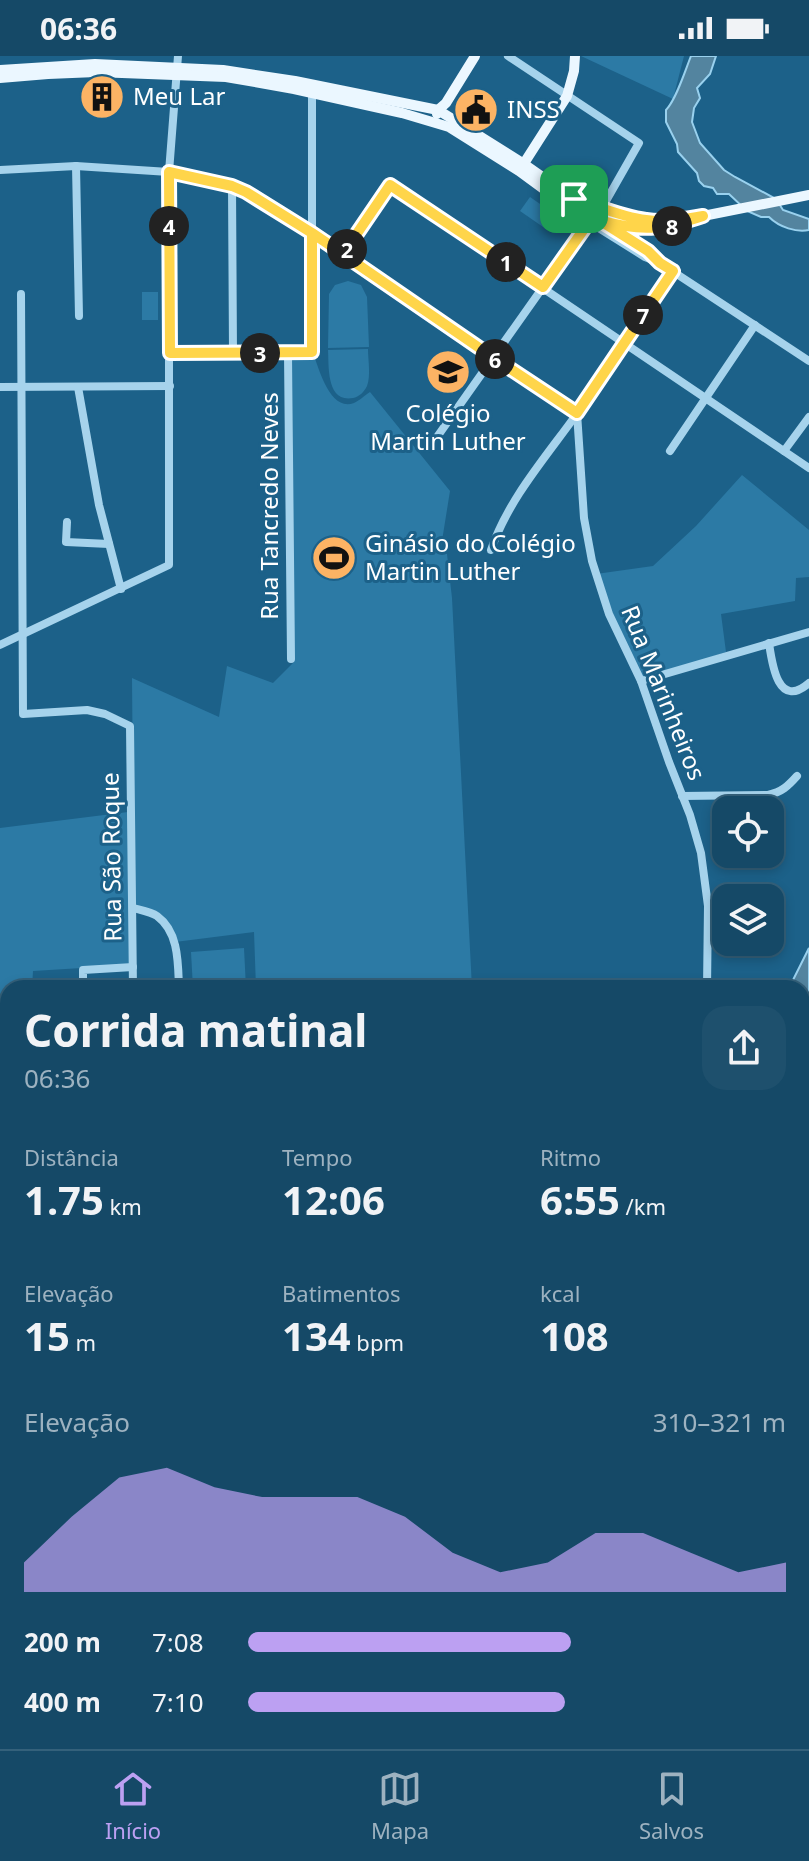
<!DOCTYPE html>
<html lang="pt">
<meta charset="utf-8">
<style>
body{margin:0;font-family:"Noto Sans",sans-serif;background:#1e506d;color:#f1f3f6;height:100vh;display:flex;flex-direction:column;font-size:30px;white-space:nowrap}
*{box-sizing:border-box;margin:0}
p{font-size:26px;color:#9db2c0}
.icon{flex:none;width:44px;height:44px;fill:none;stroke:currentColor;stroke-width:2;stroke-linecap:round;stroke-linejoin:round}
.map{position:relative;flex:1;overflow:hidden}
.sheet{position:absolute;left:0px;top:924px;width:810px;height:770px;display:flex;flex-direction:column;background:#154967;border-radius:24px 24px 0 0;box-shadow:0 4px 12px #0003,0 0 0 2px #34617b}
.sheet>*{flex:none}
.tools{position:absolute;left:712px;top:740px;display:grid;gap:16px}
.tools a{display:grid;place-items:center;width:72px;height:72px;border-radius:16px;background:#154967;box-shadow:0 4px 12px #0003,0 0 0 2px #34617b;font-size:40px}
.pin{position:absolute;display:grid;place-items:center;width:68px;height:68px;color:#fff;margin:-34px;border-radius:16px;box-shadow:0 4px 12px #0006}
.km{position:absolute;width:40px;height:40px;margin:-20px;border-radius:50%;background:#222;color:#fff;font-size:22px;line-height:40px;text-align:center}
.round{display:grid;place-items:center;flex:none;width:84px;height:84px;border-radius:24px;background:#1e506d}
.headline{display:flex;align-items:center;justify-content:space-between;height:136px;padding:0 24px}
h1{font-size:44px;font-weight:700;line-height:60px}
.stats{display:grid;grid-template-columns:repeat(3,1fr);gap:12px;height:136px;padding:8px 24px}
.stats div{display:grid;align-content:center}
.stats b{font-size:40px;font-weight:700}
.stats small{font-size:22px;font-weight:400}
.stats p{font-size:22px}
.chart{height:224px;padding:16px 24px}
.chart p{display:flex;justify-content:space-between}
.chart svg{width:100%;height:144px;margin-top:8px;fill:#bca0f2;opacity:.7}
ul{padding:0 24px;list-style:none;font-size:26px}
li{display:grid;grid-template-columns:128px 96px 1fr;align-items:center;height:60px}
li i{height:20px;border-radius:10px;background:#bca0f2}
.status{display:flex;justify-content:space-between;align-items:center;height:56px;padding:0 40px;background:#154967;direction:ltr}
.status svg{height:22px;fill:currentColor}
.tabs{display:flex;justify-content:space-around;align-items:center;height:112px;border-top:2px solid #34617b;background:#154967;font-size:22px;color:#9db2c0}
.tabs a{display:grid;justify-items:center;gap:4px}
.tabs .on{color:#bca0f2}
.map>svg:first-child{display:block}
.green{fill:#2c7aa5}
.water{fill:#53849f;stroke:#99d1ee;stroke-width:2}
.lines{fill:none;stroke-linecap:round;stroke-linejoin:round}
.minor{stroke:#a6d3ec;stroke-width:8}
.major{stroke:#ebf7ff;stroke-width:10}
.route-casing{stroke:#fff;stroke-width:16}
.route{stroke:#ffd54a;stroke-width:10}
.labels{text-anchor:middle;stroke-width:6;stroke-linejoin:round;paint-order:stroke}
.poi-label{font-size:24px;fill:#fff;stroke:#1c6189;text-anchor:start}
.street-label{font-size:24px;fill:#fff;stroke:#1c6189}
</style>
<div class="status"><b>06:36</b><svg viewBox="0 0 49 12"><path d="M0 12V9h3v3zM5 12V6h3v6zM10 12V3h3v9zM15 12V0h3v12zM26 1h20v11H26zM47 4h2v5h-2z"/></svg></div>
<div class="map">
<svg width="809" height="1693" viewBox="0 0 809 1693">
<rect width="100%" height="100%" fill="#1c6189"/>
<g class="green">
<polygon points="581,0 684,0 673,43"/>
<polygon points="530,141 556,159 546,173 520,155"/>
<polygon points="348,225 361,229 367,241 369,291 328,292 329,238 335,229"/>
<rect x="142" y="236" width="16" height="28"/>
<path d="M368 293C368 304 371 320 367 330 364 336 359 341 353 342 326 347 329 310 328 294Z"/>
<path d="M313 297C319 313 330 356 354 347 359 345 365 339 370 336L450 435 441 491 447 498 452 542 472 932H256L254 876 175 886 157 860 134 853 132 622 219 661 227 610 273 627 294 606 292 298Z"/>
<polygon points="742,419 809,474 809,521 796,522 795,545 721,558 726,596 641,625 596,518 653,510 696,470"/>
<polygon points="128,756 130,909 33,915 32,932 8,932 8,1253 0,1253 0,772"/>
<polygon points="244,892 246,932 193,932 191,896"/>
</g>
<g class="water">
<path d="M691 0H716L710 18 697 32 700 42 694 52 692 66 700 87 724 114 735 121 776 143 783 154 809 163V174C797 177 779 171 769 161H761L747 155 729 138H717L713 132 704 130 699 125 697 117 678 96 677 88 666 66V54C676 44 685 15 691 0Z"/>
<polygon points="809,892 809,1348 802,1363 802,932 789,932"/>
<polygon points="452,1686 666,1686 663,1693 448,1693"/>
</g>
<g class="lines">
<g class="minor">
<polyline points="508,0 639,87 602,152"/>
<polyline points="76,110 79,260"/>
<polyline points="0,114 76,110 169,116 232,130 246,136 312,177 494,302 577,357"/>
<polyline points="232,130 233,297"/>
<polyline points="578,159 645,201 660,207 809,305"/>
<polyline points="605,168 648,195 659,206"/>
<polyline points="343,198 390,129 809,412"/>
<polyline points="21,238 23,658 87,654 105,658 130,670 133,932"/>
<polyline points="170,297 312,296 312,31"/>
<polyline points="288,297 291,603"/>
<polyline points="0,331 170,330"/>
<polyline points="78,331 99,449 121,533"/>
<polyline points="577,357 584,462 592,505 609,558 641,625 669,706 690,759 701,797 708,850 707,932"/>
<polyline points="437,381 589,166"/>
<polyline points="670,395 755,269"/>
<polyline points="784,395 809,361"/>
<polyline points="67,466 66,486 109,488"/>
<path d="M491 494C508 444 545 402 576 359 610 312 640 263 673 215"/>
<path d="M769 587C772 608 778 654 809 627"/>
<polyline points="0,589 169,509 169,116 178,0"/>
<polyline points="641,625 809,576"/>
<path d="M682 740 768 739C782 736 788 730 797 720"/>
<path d="M133 852C140 854 151 856 157 860 179 876 178 907 179 932"/>
<polyline points="83,932 83,914 133,911"/>
<polyline points="0,1253 8,1253"/>
<polyline points="55,1686 55,1693"/>
<polyline points="109,1693 109,1686"/>
<polyline points="178,1693 178,1686"/>
<polyline points="346,1693 362,1686"/>
</g>
<g class="major">
<polyline points="0,14 95,8 223,14 295,25 438,54 524,108 574,143 631,162 650,165 673,164 703,160 809,139"/>
<polyline points="0,22 48,18 96,16 226,21 294,33 402,57 449,71 519,115 568,151 581,158 626,171 648,173 670,171"/>
<polyline points="437,58 438,54 446,47 475,0"/>
<polyline points="521,112 567,40 574,15 575,0"/>
<polyline points="802,1603 809,1596"/>
<polyline points="728,1693 731,1686"/>
</g>
</g>
<g class="lines">
<g class="route-casing">
<path id="route" d="M574 143 599 164 581 158 568 151 589 166 543 231 390 129 343 198 312 177V296L170 297 169 116 232 130 246 136 312 177 494 302 577 357 673 215 660 207 648 195 599 164C642 176 661 174 703 160 684 163 665 167 646 164 621 161 598 150 574 143"/>
</g>
<use href="#route" class="route"/>
</g>
<defs>
<g id="building-disc" transform="scale(2.3)"><circle r="9.5" fill="#fcb364" stroke="#1c6189"/><path d="M-4-6H4V6H1V3H-1V6H-4ZM-2.5-4.3h1.7v1.8h-1.7ZM.8-4.3h1.7v1.8H.8ZM-2.5-1h1.7V.8h-1.7ZM.8-1h1.7V.8H.8Z" fill="#111"/></g>
<g id="civic-disc" transform="scale(2.3)"><circle r="9.5" fill="#fcb364" stroke="#1c6189"/><path d="M-.6-6.5H3V-4.5H.6V-3L4-1V1h2V6H-6V1h2V-1L-.6-3ZM-1.2 2.5V6h2.4V2.5Z" fill="#111"/></g>
<g id="university-disc" transform="scale(2.3)"><circle r="9.5" fill="#fcb364" stroke="#1c6189"/><path d="M0-5L7-2L0 1L-7-2ZM-4 1L0 2.5L4 1V4Q0 6-4 4Z" fill="#111"/></g>
<g id="stadium-disc" transform="scale(2.3)"><circle r="9.5" fill="#fcb364" stroke="#1c6189"/><path d="M0-5a6.5 5 0 1 0 0 10a6.5 5 0 1 0 0-10ZM-3.5-1.8h7v3.6h-7Z" fill="#111"/></g>
</defs>
<g fill-rule="evenodd">
<use href="#building-disc" x="102" y="41"/>
<use href="#civic-disc" x="476" y="54"/>
<use href="#university-disc" x="448" y="316"/>
<use href="#stadium-disc" x="334" y="502"/>
</g>
<g class="labels">
<g class="poi-label">
<text x="133" y="49">Meu Lar</text>
<text x="507" y="62">INSS</text>
<text x="448" y="366" text-anchor="middle">Colégio<tspan x="448" dy="28">Martin Luther</tspan></text>
<text x="365" y="496">Ginásio do Colégio<tspan x="365" dy="28">Martin Luther</tspan></text>
</g>
<g class="street-label">
<text transform="translate(270 450) rotate(-90)" y="8">Rua Tancredo Neves</text>
<text transform="translate(663 637) rotate(68)" y="8">Rua Marinheiros</text>
<text transform="translate(112 801) rotate(-91)" y="8">Rua São Roque</text>
</g>
</g>
</svg>
<div class="tools">
<a><svg class="icon" aria-label="locate" viewBox="0 0 24 24"><circle cx="12" cy="12" r="6"/><path d="M12 2v4M12 18v4M2 12h4M18 12h4"/></svg></a>
<a><svg class="icon" aria-label="layers" viewBox="0 0 24 24"><path d="M12 4l9 5-9 5-9-5zM3 14l9 5 9-5"/></svg></a>
</div>
<div class="pin" style="left:574px;top:143px;background:#1e9e55"><svg class="icon" aria-label="arrive" viewBox="0 0 24 24"><path d="M6 21V4h12l-3 4 3 4H6"/></svg></div>
<b class="km" style="left:506px;top:206px">1</b>
<b class="km" style="left:347px;top:193px">2</b>
<b class="km" style="left:260px;top:297px">3</b>
<b class="km" style="left:169px;top:170px">4</b>
<b class="km" style="left:495px;top:303px">6</b>
<b class="km" style="left:643px;top:259px">7</b>
<b class="km" style="left:672px;top:170px">8</b>
<section class="sheet">
<div class="headline"><div><h1>Corrida matinal</h1><p>06:36</p></div><a class="round"><svg class="icon" aria-label="share" viewBox="0 0 24 24"><path d="M12 15V3M7 8l5-5 5 5M5 13v7h14v-7"/></svg></a></div>
<div class="stats">
<div><p>Distância</p><b>1.75<small> km</small></b></div>
<div><p>Tempo</p><b>12:06</b></div>
<div><p>Ritmo</p><b>6:55<small> /km</small></b></div>
</div>
<div class="stats">
<div><p>Elevação</p><b>15<small> m</small></b></div>
<div><p>Batimentos</p><b>134<small> bpm</small></b></div>
<div><p>kcal</p><b>108</b></div>
</div>
<div class="chart"><p><span>Elevação</span>310–321 m</p>
<svg viewBox="0 0 160 44" preserveAspectRatio="none"><path d="M0 44V35L10 21L20 9L30 6L40 12L50 15L60 15L70 15L80 21L90 32L100 38L110 35L120 26L130 26L140 32L150 38L160 35V44z"/></svg>
</div>
<ul>
<li><b>200 m</b>7:08<i style="width:60%"></i></li>
<li><b>400 m</b>7:10<i style="width:59%"></i></li>
</ul>
</section>
</div>
<nav class="tabs">
<a class="on"><svg class="icon" aria-label="home" viewBox="0 0 24 24"><path d="M3 11l9-7 9 7M6 9v11h12V9"/></svg>Início</a>
<a><svg class="icon" aria-label="map" viewBox="0 0 24 24"><path d="M3 6l6-2 6 2 6-2v14l-6 2-6-2-6 2zM9 4v14M15 6v14"/></svg>Mapa</a>
<a><svg class="icon" aria-label="saved" viewBox="0 0 24 24"><path d="M7 4h10v16l-5-4-5 4z"/></svg>Salvos</a>
</nav>
